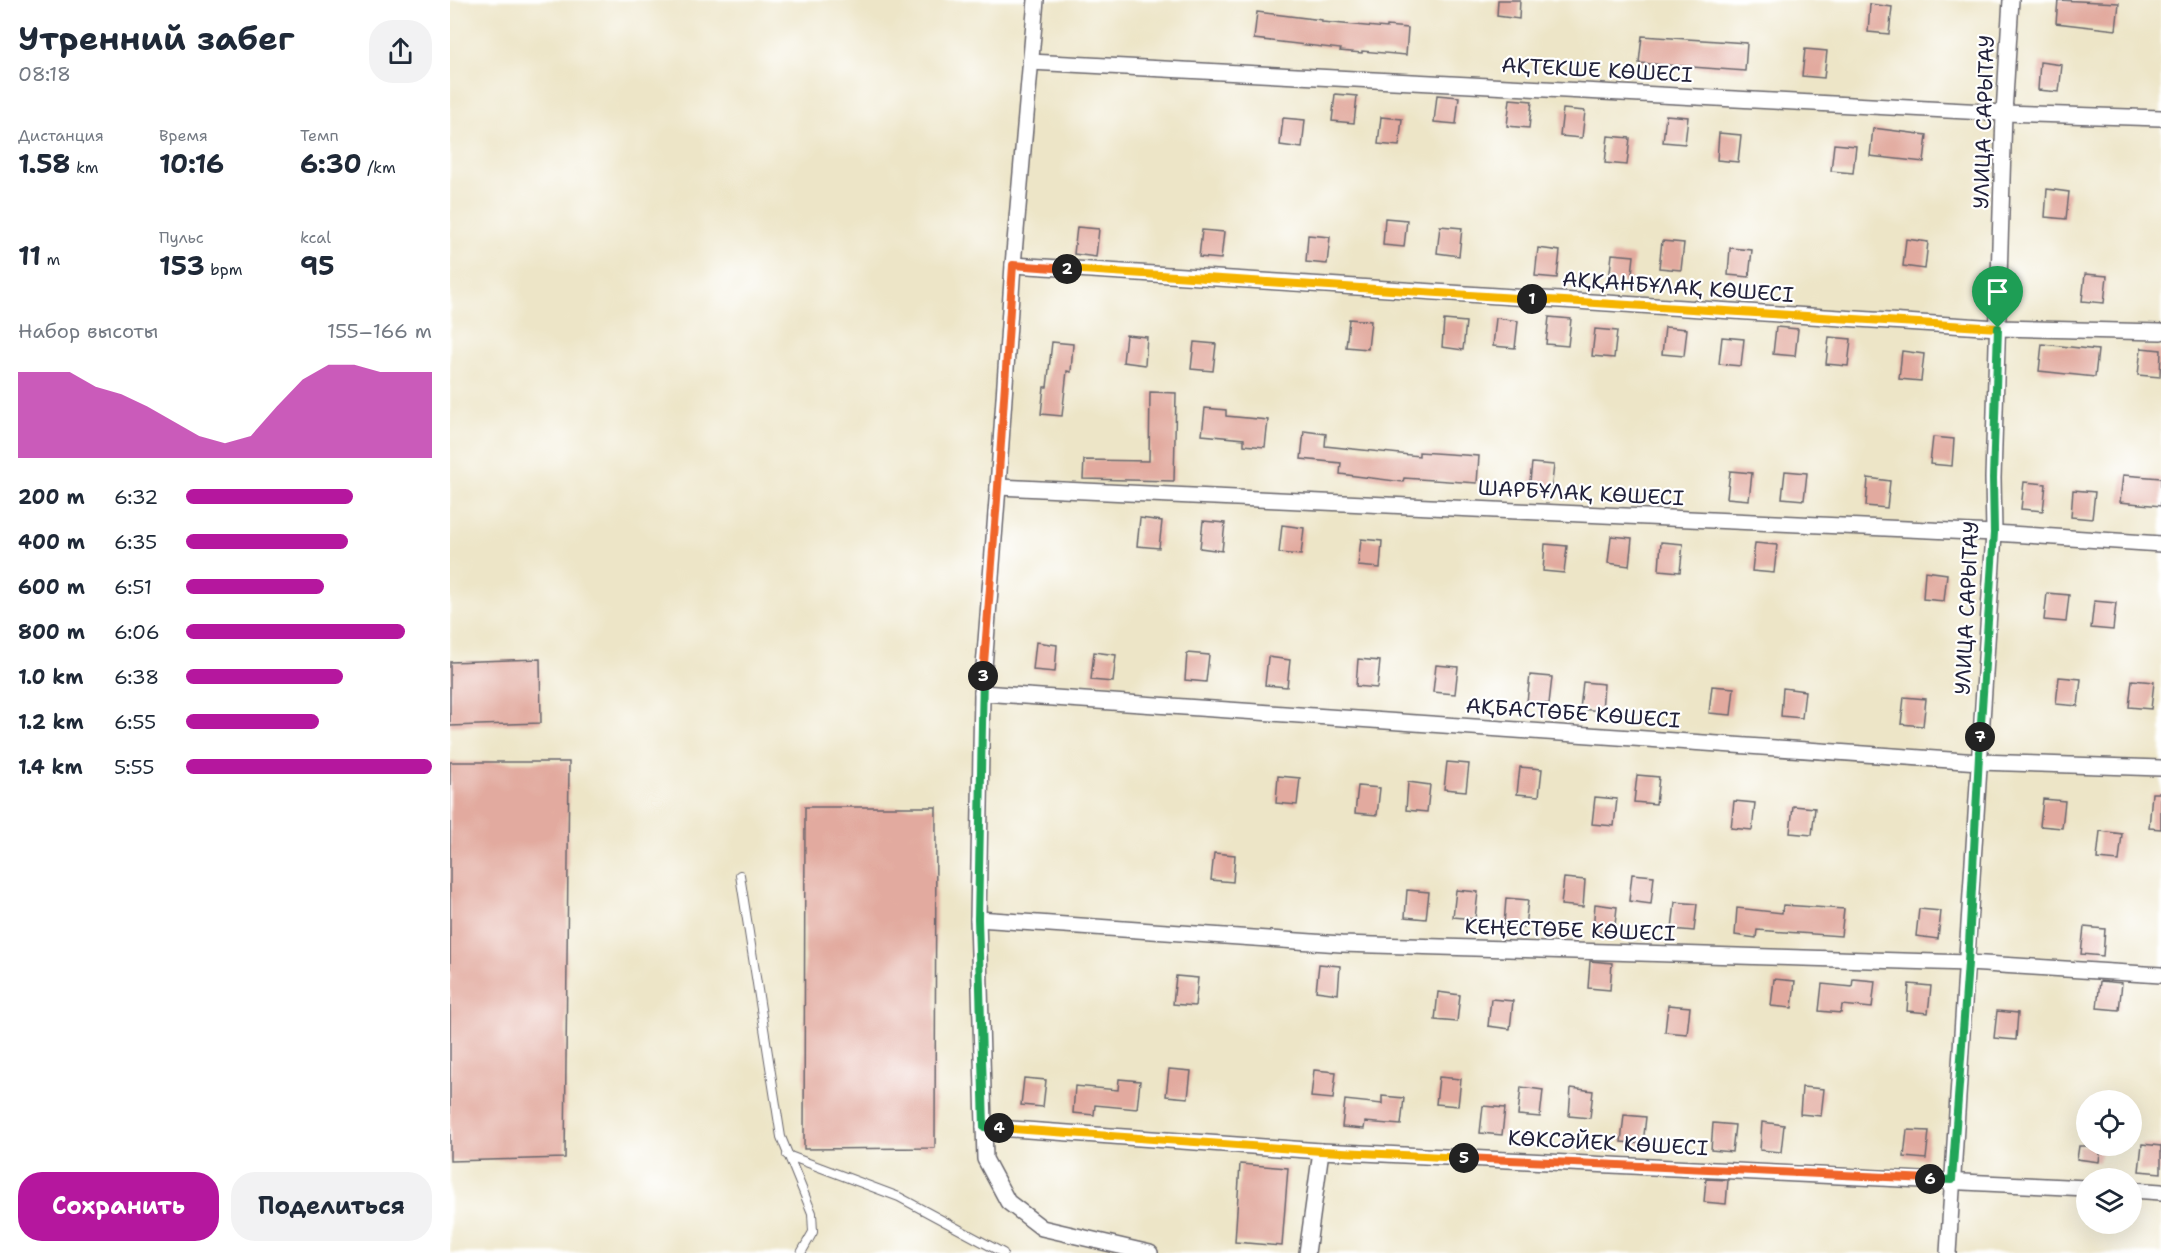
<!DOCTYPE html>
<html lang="ru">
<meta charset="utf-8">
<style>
body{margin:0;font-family:"Shantell Sans",sans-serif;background:#f2f2f3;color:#1f2937;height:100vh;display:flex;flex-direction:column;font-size:22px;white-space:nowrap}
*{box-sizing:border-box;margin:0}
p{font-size:20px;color:#747a83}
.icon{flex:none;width:33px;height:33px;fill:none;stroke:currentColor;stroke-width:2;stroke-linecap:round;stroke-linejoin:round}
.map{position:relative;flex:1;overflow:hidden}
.details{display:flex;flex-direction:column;background:#fff;width:450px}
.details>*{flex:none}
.controls{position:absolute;left:1626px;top:1090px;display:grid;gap:12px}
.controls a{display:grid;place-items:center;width:66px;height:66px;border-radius:50%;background:#fff;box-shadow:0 6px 24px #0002;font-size:30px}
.pin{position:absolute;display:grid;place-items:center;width:51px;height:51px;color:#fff;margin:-62px -26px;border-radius:50% 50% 50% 0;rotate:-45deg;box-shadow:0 0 6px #0007}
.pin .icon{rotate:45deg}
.km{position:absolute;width:30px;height:30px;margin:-15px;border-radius:50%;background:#222;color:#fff;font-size:16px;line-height:30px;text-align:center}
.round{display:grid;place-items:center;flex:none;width:63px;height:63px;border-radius:24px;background:#f2f2f3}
.head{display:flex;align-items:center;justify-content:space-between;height:102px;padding:0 18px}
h1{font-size:33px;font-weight:700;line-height:45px}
.figures{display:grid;grid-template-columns:repeat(3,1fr);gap:9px;height:102px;padding:6px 18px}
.figures div{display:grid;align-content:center}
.figures b{font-size:26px;font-weight:700}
.figures small{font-size:16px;font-weight:400}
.figures p{font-size:16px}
.chart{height:168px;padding:12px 18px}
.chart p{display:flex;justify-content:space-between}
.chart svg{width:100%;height:108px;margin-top:6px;fill:#b5179e;opacity:.7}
.primary-button{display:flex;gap:12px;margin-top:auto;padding:12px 18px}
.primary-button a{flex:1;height:69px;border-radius:24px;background:#b5179e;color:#fff;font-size:24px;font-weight:700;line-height:69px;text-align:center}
.primary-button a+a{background:#f2f2f3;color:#1f2937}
ul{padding:0 18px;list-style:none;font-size:20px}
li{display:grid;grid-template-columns:96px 72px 1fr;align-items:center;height:45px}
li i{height:15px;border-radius:8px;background:#b5179e}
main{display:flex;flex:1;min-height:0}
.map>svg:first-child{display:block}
.building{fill:#e2aa9f}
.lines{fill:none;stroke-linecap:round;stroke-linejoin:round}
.lane-casing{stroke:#69666c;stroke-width:10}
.street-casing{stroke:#69666c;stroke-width:18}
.lane{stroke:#fff;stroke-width:8}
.street{stroke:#fff;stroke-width:15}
.split-1-casing{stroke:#fff;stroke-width:12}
.split-2-casing{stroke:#fff;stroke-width:12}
.split-3-casing{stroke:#fff;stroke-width:12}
.split-4-casing{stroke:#fff;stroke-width:12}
.split-5-casing{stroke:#fff;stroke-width:12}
.split-6-casing{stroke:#fff;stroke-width:12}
.split-7-casing{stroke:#fff;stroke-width:12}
.split-8-casing{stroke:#fff;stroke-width:12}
.split-1{stroke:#f5b400;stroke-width:8}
.split-2{stroke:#f5b400;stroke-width:8}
.split-3{stroke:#f0652b;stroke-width:8}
.split-4{stroke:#22a559;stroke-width:8}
.split-5{stroke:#f5b400;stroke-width:8}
.split-6{stroke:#f0652b;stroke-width:8}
.split-7{stroke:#22a559;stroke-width:8}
.split-8{stroke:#22a559;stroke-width:8}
.labels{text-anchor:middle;stroke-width:4.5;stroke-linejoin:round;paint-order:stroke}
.street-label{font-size:21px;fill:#22223b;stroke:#fff}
</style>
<main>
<section class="details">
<div class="head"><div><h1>Утренний забег</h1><p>08:18</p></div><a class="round"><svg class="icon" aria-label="share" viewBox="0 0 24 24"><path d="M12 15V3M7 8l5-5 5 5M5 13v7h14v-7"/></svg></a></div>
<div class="figures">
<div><p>Дистанция</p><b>1.58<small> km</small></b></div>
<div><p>Время</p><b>10:16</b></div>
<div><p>Темп</p><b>6:30<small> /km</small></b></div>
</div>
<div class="figures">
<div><b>11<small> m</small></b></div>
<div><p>Пульс</p><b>153<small> bpm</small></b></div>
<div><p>kcal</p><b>95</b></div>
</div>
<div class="chart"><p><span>Набор высоты</span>155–166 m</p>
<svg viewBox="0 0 160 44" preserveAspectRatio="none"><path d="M0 44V9L10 9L20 9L30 15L40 18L50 23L60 29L70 35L80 38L90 35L100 23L110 12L120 6L130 6L140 9L150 9L160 9V44z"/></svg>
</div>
<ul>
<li><b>200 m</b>6:32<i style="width:68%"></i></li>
<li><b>400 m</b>6:35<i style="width:66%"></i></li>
<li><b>600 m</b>6:51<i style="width:56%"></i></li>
<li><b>800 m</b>6:06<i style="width:89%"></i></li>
<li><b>1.0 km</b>6:38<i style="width:64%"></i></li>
<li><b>1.2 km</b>6:55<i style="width:54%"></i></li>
<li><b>1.4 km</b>5:55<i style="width:100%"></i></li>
</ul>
<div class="primary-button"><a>Сохранить</a><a>Поделиться</a></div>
</section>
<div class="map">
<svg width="1711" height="1253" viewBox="0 0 1711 1253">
<rect width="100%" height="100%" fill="#fff"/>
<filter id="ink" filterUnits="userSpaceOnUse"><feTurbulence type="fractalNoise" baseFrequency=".0167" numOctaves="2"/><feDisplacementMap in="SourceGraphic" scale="12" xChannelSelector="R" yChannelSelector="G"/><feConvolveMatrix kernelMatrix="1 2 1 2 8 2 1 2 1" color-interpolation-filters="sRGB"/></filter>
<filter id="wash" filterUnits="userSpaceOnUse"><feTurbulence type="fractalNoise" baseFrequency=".008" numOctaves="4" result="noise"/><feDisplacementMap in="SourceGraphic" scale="24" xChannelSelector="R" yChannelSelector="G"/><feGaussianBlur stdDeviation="1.35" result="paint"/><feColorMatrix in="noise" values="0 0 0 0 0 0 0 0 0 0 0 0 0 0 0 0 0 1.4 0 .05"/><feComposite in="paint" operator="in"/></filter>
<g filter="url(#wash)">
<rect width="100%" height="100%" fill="#ede5c7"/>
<g id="blocks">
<g class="building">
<polygon points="1048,0 1070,0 1069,19 1047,16"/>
<polygon points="1608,0 1669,3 1666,30 1606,23"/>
<polygon points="1420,4 1442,7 1439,34 1418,32"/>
<polygon points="807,12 872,20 872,22 937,28 937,26 958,28 956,55 912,51 912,53 890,51 891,49 804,39"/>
<polygon points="1192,36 1297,43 1295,71 1189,63"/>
<polygon points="1355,49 1377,51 1374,78 1352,76"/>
<polygon points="1590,62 1612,65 1609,92 1588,90"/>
<polygon points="885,94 907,96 904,123 882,121"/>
<polygon points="987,95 1009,97 1006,124 984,122"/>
<polygon points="1060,99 1082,101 1079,128 1057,126"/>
<polygon points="1113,109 1135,111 1132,138 1110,136"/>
<polygon points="1216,115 1238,117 1235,144 1213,142"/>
<polygon points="931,117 952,119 949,146 928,144"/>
<polygon points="833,118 855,120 852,148 830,145"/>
<polygon points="1423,128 1477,135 1474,162 1420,156"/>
<polygon points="1269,133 1291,135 1288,162 1267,160"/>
<polygon points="1158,136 1180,138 1177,165 1155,163"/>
<polygon points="1384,144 1406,146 1403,173 1381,171"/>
<polygon points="1597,189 1619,192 1616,219 1595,217"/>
<polygon points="935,218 957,220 954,247 933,245"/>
<polygon points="990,226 1012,228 1009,256 987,253"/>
<polygon points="627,227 649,229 646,257 624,254"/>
<polygon points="752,230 774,232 771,259 749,257"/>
<polygon points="858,235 880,237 877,264 856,262"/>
<polygon points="1456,239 1478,242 1475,269 1453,266"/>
<polygon points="1212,241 1234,243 1231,270 1209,268"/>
<polygon points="1088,248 1110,251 1107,278 1085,276"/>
<polygon points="1280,248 1302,250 1299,277 1278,275"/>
<polygon points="1162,254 1184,256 1181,283 1159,281"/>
<polygon points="1635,274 1657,276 1654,303 1632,301"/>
<polygon points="1099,317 1121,319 1118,346 1096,344"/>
<polygon points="1046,318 1068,321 1065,348 1043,346"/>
<polygon points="899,319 921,321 918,349 896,347"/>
<polygon points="994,320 1016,322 1013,350 992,347"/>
<polygon points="1215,327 1237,329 1234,356 1212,354"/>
<polygon points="1326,327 1348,329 1345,356 1323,354"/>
<polygon points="1145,329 1167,331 1164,358 1142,356"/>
<polygon points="676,335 697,337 695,365 673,362"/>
<polygon points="1272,337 1294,339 1291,366 1269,364"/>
<polygon points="1379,337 1401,339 1398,366 1376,364"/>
<polygon points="602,342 623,344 621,372 617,371 612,416 591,414 594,387 597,387"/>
<polygon points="744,342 766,344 763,371 741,369"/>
<polygon points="1592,344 1648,350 1645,377 1589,371"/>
<polygon points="1691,348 1711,350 1710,377 1688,375"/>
<polygon points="1452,351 1474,354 1471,381 1449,379"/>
<polygon points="700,392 726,393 724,481 633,479 634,460 699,461"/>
<polygon points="755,408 776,410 776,416 818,420 815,447 794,445 794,439 752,435"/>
<polygon points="854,431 876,434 875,446 969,456 969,452 1029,456 1027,483 954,478 953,482 890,474 891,463 851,459"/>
<polygon points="1483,437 1504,439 1502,466 1480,464"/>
<polygon points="1082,463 1104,465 1101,492 1079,490"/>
<polygon points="1280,471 1302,473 1299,500 1277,498"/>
<polygon points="1335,471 1357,473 1354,500 1332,498"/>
<polygon points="1673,475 1711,478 1711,506 1670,502"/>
<polygon points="1418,478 1440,481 1437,508 1416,506"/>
<polygon points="1574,482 1596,484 1593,511 1571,509"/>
<polygon points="1623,490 1645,492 1642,519 1621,517"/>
<polygon points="690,518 712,521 709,548 687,546"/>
<polygon points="753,521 775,523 772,551 750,548"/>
<polygon points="832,525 854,528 851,555 829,553"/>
<polygon points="1161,536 1182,538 1179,566 1158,563"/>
<polygon points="911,539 932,541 930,568 908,566"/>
<polygon points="1211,542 1233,544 1230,572 1209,570"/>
<polygon points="1305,543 1327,545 1324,573 1302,571"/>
<polygon points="1095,544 1117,546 1114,573 1093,571"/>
<polygon points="1475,571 1497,574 1494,601 1473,599"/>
<polygon points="1597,593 1619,595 1616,622 1594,620"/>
<polygon points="1644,601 1666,603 1663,630 1641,628"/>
<polygon points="586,642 607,645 605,672 583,670"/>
<polygon points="644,652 666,655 663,682 641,680"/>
<polygon points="737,653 759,655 756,682 735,680"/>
<polygon points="818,657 840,660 837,687 815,685"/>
<polygon points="90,659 91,723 0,726 0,662"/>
<polygon points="908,659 930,661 927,688 906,686"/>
<polygon points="986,665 1008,667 1005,694 983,692"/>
<polygon points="1080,675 1102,677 1099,704 1077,702"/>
<polygon points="1609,677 1631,679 1628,706 1606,704"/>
<polygon points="1682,680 1704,682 1701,709 1679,707"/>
<polygon points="1133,682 1154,684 1152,711 1130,709"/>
<polygon points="1262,686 1284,688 1281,715 1259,713"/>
<polygon points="1333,688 1355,691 1352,718 1331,716"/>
<polygon points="1454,697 1476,699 1473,726 1451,724"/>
<polygon points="0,762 119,762 115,1158 0,1161"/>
<polygon points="997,762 1019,764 1016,791 994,789"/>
<polygon points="1070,767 1092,769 1089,796 1067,794"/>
<polygon points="1187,775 1209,777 1206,804 1184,802"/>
<polygon points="828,776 850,778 847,805 826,803"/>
<polygon points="958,782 980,785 977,812 956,810"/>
<polygon points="908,786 930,788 927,815 905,813"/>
<polygon points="1702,793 1711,793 1711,829 1699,828"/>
<polygon points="1145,797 1167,799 1164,826 1142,824"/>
<polygon points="1593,799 1615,801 1612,828 1590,826"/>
<polygon points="1284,801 1305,803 1302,830 1281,828"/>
<polygon points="1343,806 1365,808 1362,835 1340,833"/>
<polygon points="355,807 486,807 485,1148 354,1149"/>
<polygon points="1650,831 1672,834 1669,861 1647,859"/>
<polygon points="764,853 785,855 783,882 761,880"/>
<polygon points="1182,874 1204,876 1201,904 1179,901"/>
<polygon points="1114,878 1135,880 1133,907 1111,905"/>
<polygon points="957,890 979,892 976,919 955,917"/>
<polygon points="1006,890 1028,892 1025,919 1003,917"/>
<polygon points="1056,898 1078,900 1075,927 1054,925"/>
<polygon points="1225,902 1247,904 1244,931 1222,929"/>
<polygon points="1145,904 1167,907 1164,934 1143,931"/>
<polygon points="1333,905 1394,909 1391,936 1307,930 1306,938 1285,935 1287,908 1332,913"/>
<polygon points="1469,909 1491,911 1488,939 1466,936"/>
<polygon points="1634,927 1655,929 1653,956 1631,954"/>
<polygon points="1140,961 1162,963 1160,990 1138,988"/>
<polygon points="869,964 890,966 888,994 866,991"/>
<polygon points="726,976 748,978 745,1006 723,1004"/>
<polygon points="1324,979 1345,981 1342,1008 1321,1006"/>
<polygon points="1403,979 1425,981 1422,1008 1392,1005 1391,1013 1369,1011 1372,984 1402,987"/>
<polygon points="1650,981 1672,983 1669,1010 1647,1008"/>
<polygon points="1459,984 1481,986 1478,1013 1457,1011"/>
<polygon points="988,992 1010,995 1007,1022 985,1020"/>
<polygon points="1041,999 1063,1001 1060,1029 1038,1026"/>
<polygon points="1218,1005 1240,1007 1237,1034 1215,1032"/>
<polygon points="1547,1011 1568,1013 1566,1040 1544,1038"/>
<polygon points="719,1069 741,1071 738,1098 716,1096"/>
<polygon points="864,1070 886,1072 883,1099 861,1097"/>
<polygon points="989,1077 1011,1079 1008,1106 986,1104"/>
<polygon points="574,1078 596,1080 593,1107 571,1105"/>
<polygon points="669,1079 690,1081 687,1109 645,1105 644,1115 623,1113 625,1086 668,1090"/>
<polygon points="1071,1087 1093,1090 1090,1117 1068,1115"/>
<polygon points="1352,1087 1374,1089 1371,1116 1350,1114"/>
<polygon points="1121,1088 1143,1091 1140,1118 1119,1116"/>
<polygon points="932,1096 954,1098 951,1125 915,1122 914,1129 892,1127 895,1100 932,1104"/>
<polygon points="1033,1106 1055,1108 1052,1135 1030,1133"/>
<polygon points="1174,1115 1196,1117 1193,1144 1171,1142"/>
<polygon points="1312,1122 1334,1125 1331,1152 1310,1150"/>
<polygon points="1263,1123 1285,1125 1282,1152 1261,1150"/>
<polygon points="1457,1130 1479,1131 1476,1159 1454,1157"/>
<polygon points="1692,1144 1711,1146 1711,1173 1689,1171"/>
<polygon points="1629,1146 1651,1146 1649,1162 1627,1159"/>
<polygon points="790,1164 838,1168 832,1246 785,1242"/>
<polygon points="1256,1179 1278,1180 1276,1204 1254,1202"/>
</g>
</g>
</g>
<g filter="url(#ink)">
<use href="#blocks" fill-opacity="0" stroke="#69666c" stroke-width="1.5"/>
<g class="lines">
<g class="lane-casing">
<g id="lane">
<polyline points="290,875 331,1137 362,1213 363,1232 351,1253"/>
<polyline points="337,1155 449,1197 553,1253"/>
</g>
</g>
<g class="street-casing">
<g id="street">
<polyline points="586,0 563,265 548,487 532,693 528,919 535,1159 558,1202 592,1228 700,1253"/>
<polyline points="580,62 1554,113 1711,118"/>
<polyline points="563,265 1548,328 1711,332"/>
<polyline points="548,487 1544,533 1711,544"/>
<polyline points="532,693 1529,762 1711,768"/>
<polyline points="528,919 891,944 1518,963 1711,975"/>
<polyline points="534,1127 871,1151 1636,1188"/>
<polyline points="1682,1190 1711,1192"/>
<polyline points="857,1253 871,1151"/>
<polyline points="1498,1253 1544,533 1543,478 1554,113 1561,0"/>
</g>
</g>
<use href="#lane" class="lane"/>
<use href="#street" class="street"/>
</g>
</g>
<g class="lines" filter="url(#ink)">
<g class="split-1-casing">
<polyline id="split-1" points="1082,299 1548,328"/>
</g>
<g class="split-2-casing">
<polyline id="split-2" points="617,269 1082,299"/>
</g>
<g class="split-3-casing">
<polyline id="split-3" points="533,676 548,487 563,265 617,269"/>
</g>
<g class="split-4-casing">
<polyline id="split-4" points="533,676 528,919 534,1127 549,1128"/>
</g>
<g class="split-5-casing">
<polyline id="split-5" points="549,1128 871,1151 1014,1158"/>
</g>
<g class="split-6-casing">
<polyline id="split-6" points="1014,1158 1480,1179"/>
</g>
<g class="split-7-casing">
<polyline id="split-7" points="1480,1179 1502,1180 1518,963 1530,737"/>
</g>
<g class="split-8-casing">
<polyline id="split-8" points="1530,737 1544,533 1543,478 1548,328"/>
</g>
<use href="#split-1" class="split-1"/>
<use href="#split-2" class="split-2"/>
<use href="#split-3" class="split-3"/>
<use href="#split-4" class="split-4"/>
<use href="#split-5" class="split-5"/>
<use href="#split-6" class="split-6"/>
<use href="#split-7" class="split-7"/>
<use href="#split-8" class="split-8"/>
</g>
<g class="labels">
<g class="street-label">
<text transform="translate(1147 70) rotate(3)" y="7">АҚТЕКШЕ КӨШЕСІ</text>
<text transform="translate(1534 122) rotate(-88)" y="7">УЛИЦА САРЫТАУ</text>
<text transform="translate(1228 287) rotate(4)" y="7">АҚҚАНБҰЛАҚ КӨШЕСІ</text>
<text transform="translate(1131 493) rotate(3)" y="7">ШАРБҰЛАҚ КӨШЕСІ</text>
<text transform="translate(1517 608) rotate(-87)" y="7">УЛИЦА САРЫТАУ</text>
<text transform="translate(1123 713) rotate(4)" y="7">АҚБАСТӨБЕ КӨШЕСІ</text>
<text transform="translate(1120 930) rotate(2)" y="7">КЕҢЕСТӨБЕ КӨШЕСІ</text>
<text transform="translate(1158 1143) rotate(3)" y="7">КӨКСӘЙЕК КӨШЕСІ</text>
</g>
</g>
</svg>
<div class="controls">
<a><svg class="icon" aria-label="locate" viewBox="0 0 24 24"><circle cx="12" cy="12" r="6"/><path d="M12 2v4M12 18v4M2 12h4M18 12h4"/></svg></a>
<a><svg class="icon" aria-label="layers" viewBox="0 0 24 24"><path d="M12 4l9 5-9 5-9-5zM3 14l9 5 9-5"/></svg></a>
</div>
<div class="pin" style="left:1548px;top:328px;background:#1e9e55"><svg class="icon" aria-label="arrive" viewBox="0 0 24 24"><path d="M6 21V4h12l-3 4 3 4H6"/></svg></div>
<b class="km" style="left:1082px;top:299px">1</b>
<b class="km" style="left:617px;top:269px">2</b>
<b class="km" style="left:533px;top:676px">3</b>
<b class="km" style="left:549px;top:1128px">4</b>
<b class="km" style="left:1014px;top:1158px">5</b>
<b class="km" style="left:1480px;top:1179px">6</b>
<b class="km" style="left:1530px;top:737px">7</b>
</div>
</main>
